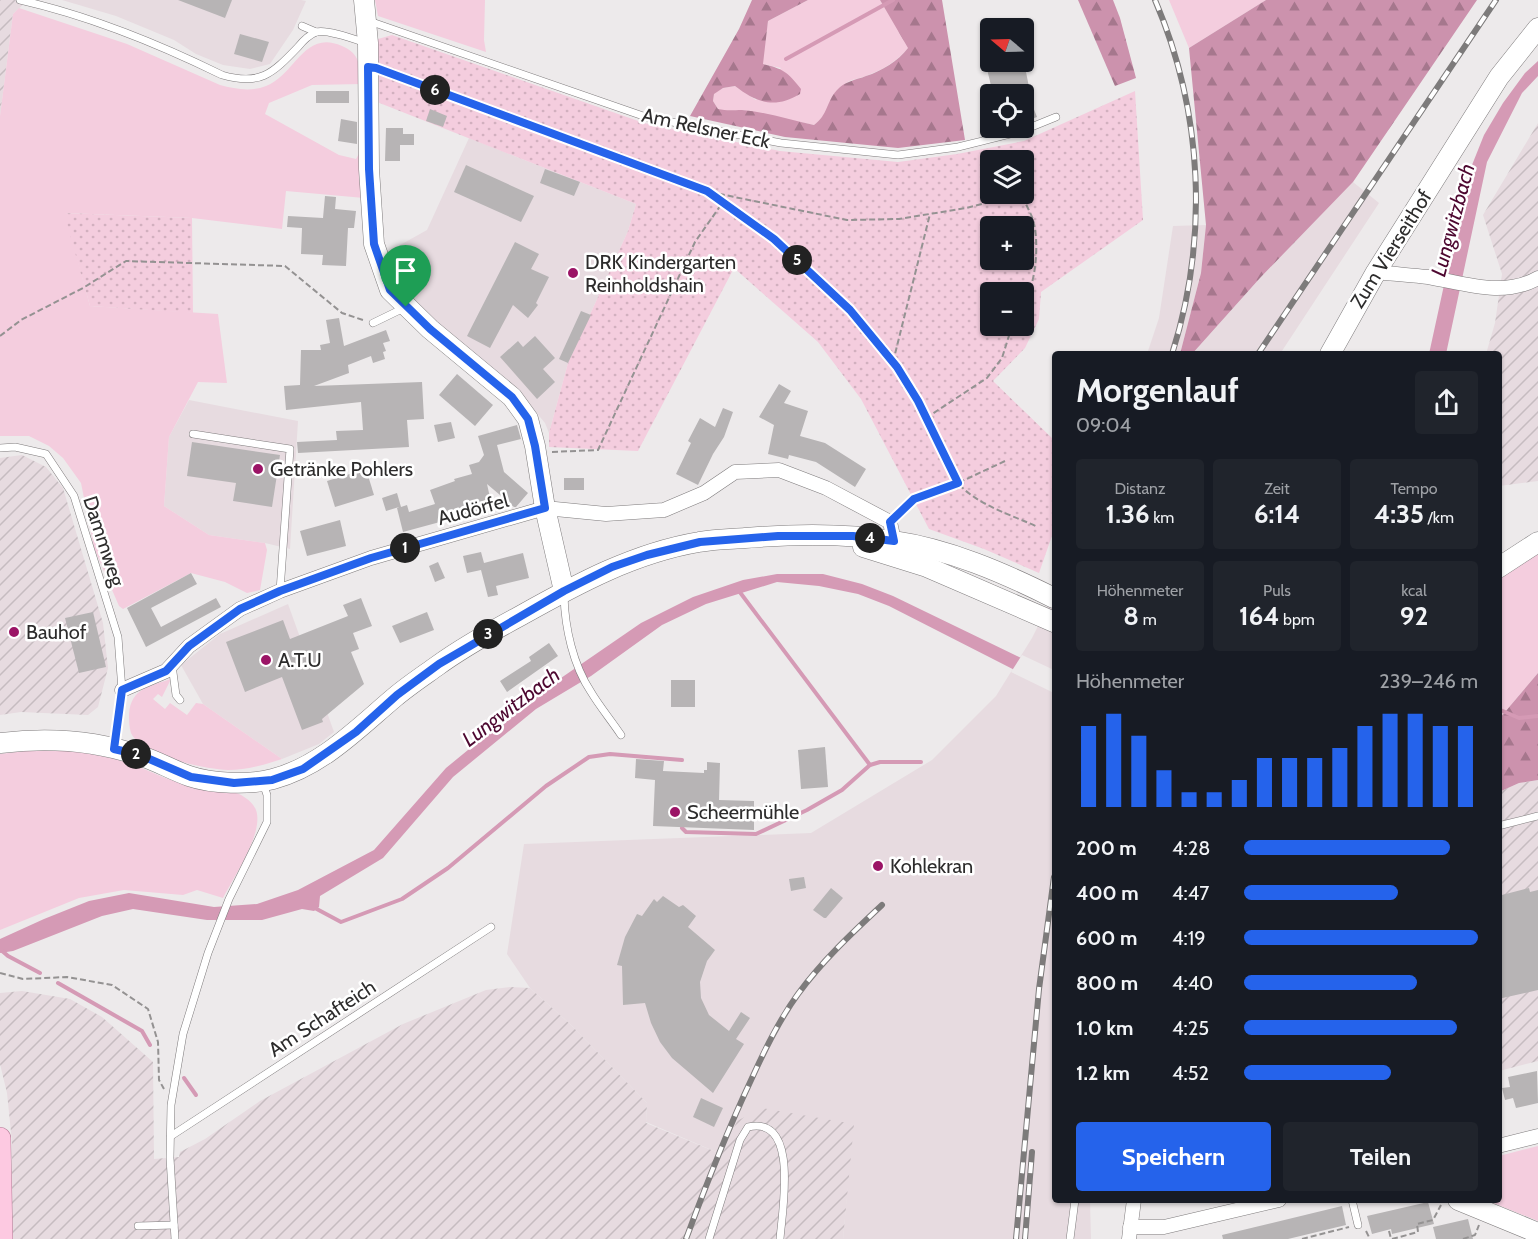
<!DOCTYPE html>
<html lang="de">
<meta charset="utf-8">
<style>
body{margin:0;font-family:Cabin,sans-serif;background:#20242c;color:#f1f3f6;height:100vh;display:flex;flex-direction:column;font-size:22px;white-space:nowrap}
*{box-sizing:border-box;margin:0}
p{font-size:20px;color:#9ea1a6}
.icon{flex:none;width:33px;height:33px;fill:none;stroke:currentColor;stroke-width:2;stroke-linecap:round;stroke-linejoin:round}
.map{position:relative;flex:1;overflow:hidden}
.sheet{position:absolute;left:1052px;top:351px;width:450px;height:852px;display:flex;flex-direction:column;background:#171b24;border-radius:6px;box-shadow:0 2px 4px #0004}
.sheet>*{flex:none}
.needle{width:39px;rotate:289deg}
.buttons{position:absolute;left:980px;top:18px;display:grid;gap:12px}
.buttons a{display:grid;place-items:center;width:54px;height:54px;border-radius:6px;background:#171b24;box-shadow:0 2px 4px #0004;font-size:30px}
.pin{position:absolute;display:grid;place-items:center;width:51px;height:51px;color:#fff;margin:-62px -26px;border-radius:50% 50% 50% 0;rotate:-45deg;box-shadow:0 0 6px #0007}
.pin .icon{rotate:45deg}
.km{position:absolute;width:30px;height:30px;margin:-15px;border-radius:50%;background:#222;color:#fff;font-size:16px;line-height:30px;text-align:center}
.round{display:grid;place-items:center;flex:none;width:63px;height:63px;border-radius:6px;background:#20242c}
.head{display:flex;align-items:center;justify-content:space-between;height:102px;padding:0 24px}
h1{font-size:33px;font-weight:700;line-height:45px}
.figures{display:grid;grid-template-columns:repeat(3,1fr);gap:9px;height:102px;padding:6px 24px}
.figures div{display:grid;align-content:center;border-radius:6px;background:#20242c;text-align:center}
.figures b{font-size:26px;font-weight:700}
.figures small{font-size:16px;font-weight:400}
.figures p{font-size:16px}
.chart{height:168px;padding:12px 24px}
.chart p{display:flex;justify-content:space-between}
.chart svg{width:100%;height:108px;margin-top:6px;stroke:#2563eb;stroke-width:6}
.button{display:flex;gap:12px;margin-top:auto;padding:12px 24px}
.button a{flex:1;height:69px;border-radius:6px;background:#2563eb;color:#fff;font-size:24px;font-weight:700;line-height:69px;text-align:center}
.button a+a{background:#20242c;color:#f1f3f6}
ul{padding:0 24px;list-style:none;font-size:20px}
li{display:grid;grid-template-columns:96px 72px 1fr;align-items:center;height:45px}
li i{height:15px;border-radius:8px;background:#2563eb}
.map>svg:first-child{display:block}
.built{fill:#e7dbe0}
.industrial{fill:url(#industrial-furrows)}
.grass{fill:#f4cdde}
.forest{fill:url(#forest-firs)}
.garden{fill:url(#garden-dots);fill-rule:evenodd}
.water{fill:#d59ab5}
.pier{fill:#edeaeb}
.lines{fill:none;stroke-linecap:round;stroke-linejoin:round}
.stream{stroke:#d59ab5;stroke-width:4}
.building{fill:#b7b4b5}
.lane-casing{stroke:#7e7b7c;stroke-width:8}
.street-casing{stroke:#7e7b7c;stroke-width:15}
.secondary-casing{stroke:#7e7b7c;stroke-width:21}
.primary-casing{stroke:#b37b95;stroke-width:22}
.path{stroke:#949292;stroke-width:2;stroke-dasharray:6 3;stroke-linecap:butt}
.lane{stroke:#fff;stroke-width:7}
.street{stroke:#fff;stroke-width:14}
.secondary{stroke:#fff;stroke-width:20}
.primary{stroke:#fdc9e1;stroke-width:21}
.rail-casing{stroke:#7d7b7b;stroke-width:6}
.rail{stroke:#fff;stroke-width:4;stroke-dasharray:11;stroke-linecap:butt}
.route-casing{stroke:#fff;stroke-width:12}
.route{stroke:#2563eb;stroke-width:8}
.poi-dot{fill:#9b1466;stroke:#fff;stroke-width:2}
.labels{text-anchor:middle;stroke-width:5;stroke-linejoin:round;paint-order:stroke}
.street-label{font-size:20px;fill:#2d2c2c;stroke:#fff}
.poi-label{font-size:20px;fill:#2d2c2c;stroke:#fff;text-anchor:start}
.water-label{font-size:21px;font-style:italic;fill:#4d0730;stroke:#fff}
</style>
<div class="map">
<svg width="1538" height="1239" viewBox="0 0 1538 1239">
<defs>
<pattern id="industrial-furrows" width="10" height="10" patternUnits="userSpaceOnUse" patternTransform="scale(1.5)"><rect width="10" height="10" fill="#e7dbe0"/><path d="M-1 1l2-2M0 10L10 0M9 11l2-2" fill="none" stroke="#c6bcc0"/></pattern>
<pattern id="forest-firs" width="22" height="20" patternUnits="userSpaceOnUse" patternTransform="scale(1.5)"><rect width="22" height="20" fill="#cc92ad"/><path d="M5 1l3.5 6h-7zM16 11l3.5 6h-7z" fill="#a6778d"/></pattern>
<pattern id="garden-dots" width="8" height="8" patternUnits="userSpaceOnUse" patternTransform="scale(1.5)"><rect width="8" height="8" fill="#f4cdde"/><path d="M2 2h.1M6 6h.1" fill="none" stroke="#d2b0bf" stroke-width="1.8" stroke-linecap="round"/></pattern>
</defs>
<rect width="100%" height="100%" fill="#edeaeb"/>
<g class="built">
<polygon points="62,0 301,0 306,1 293,30 270,64 250,69 223,65 196,54 174,40 116,16"/>
<polygon points="469,138 636,204 628,231 568,363 549,433 545,423 513,385 487,367 399,290 384,254 427,230"/>
<polygon points="1353,182 1379,203 1280,354 1192,354 1260,278"/>
<polygon points="1206,225 1201,273 1180,354 1147,354 1159,318 1173,226"/>
<polygon points="189,400 298,421 290,549 265,543 209,535 164,506 169,437"/>
<polygon points="1054,594 1054,1200 1090,1200 1091,1239 843,1239 853,1124 737,1121 721,1154 646,1122 647,1103 570,1024 530,988 507,954 524,844 811,833 932,760 996,696 1032,638"/>
<polygon points="288,604 334,732 319,744 282,759 203,704 181,665 220,634"/>
</g>
<g class="industrial">
<polygon points="0,0 28,0 13,14 0,116"/>
<polygon points="1538,123 1538,481 1499,486 1498,354 1486,354 1495,323 1502,274 1483,215"/>
<polygon points="22,455 46,467 63,488 103,623 108,668 98,707 88,715 21,712 0,715 0,458"/>
<polygon points="1538,780 1538,1061 1499,1071 1499,792 1519,783"/>
<polygon points="510,987 530,988 570,1024 647,1103 646,1123 721,1154 737,1121 762,1108 854,1124 843,1239 12,1239 12,1142 7,1093 0,1064 0,993 22,991 70,999 102,1017 153,1062 154,1159 179,1157 180,1152 205,1139 260,1101 403,1024 486,990"/>
</g>
<g class="grass">
<polygon points="375,0 485,0 484,40 486,52 378,16"/>
<path d="M808 0H880L909 47C898 61 882 70 866 76 861 78 853 79 848 82 833 91 829 115 814 125L741 110 729 112 718 109 713 101 714 93 723 88 735 86 756 100 781 68 762 64 768 21Z"/>
<polygon points="1169,0 1266,0 1189,48"/>
<path d="M19 8 127 44 220 85C235 89 251 92 266 86 296 74 304 29 342 46 360 53 360 67 362 84L312 85 269 103 265 114 339 155 356 159 360 152 364 198 286 191 282 229 192 218 65 213 90 306 218 314 227 383 198 382 169 437 164 506 209 535 265 543 267 550 260 590 247 593 225 582 191 573 123 609 119 606 94 548 81 483 63 458 49 446 29 436H0V116L13 14Z"/>
<polygon points="1538,553 1538,673 1499,719 1498,578"/>
<path d="M171 679 162 697 158 694 153 699 165 709 170 703 187 715 196 703 203 704 282 759C264 765 247 770 228 770 204 769 142 756 131 733 129 727 129 720 129 714 131 688 150 686 171 679Z"/>
<path d="M49 748C78 751 106 755 134 765 150 771 165 779 181 783 199 789 224 788 239 794 247 798 256 805 257 814 261 837 234 877 223 898L197 890 183 895 124 890 79 898 0 930V754Z"/>
<polygon points="1538,1146 1538,1221 1486,1200 1498,1200 1499,1156"/>
</g>
<g class="forest">
<path d="M752 0H808L768 21 763 64C783 69 787 71 801 89L800 94C775 109 757 103 735 86L723 88 714 94 713 101 718 109C727 111 733 110 742 110 766 112 790 120 814 125 828 115 826 102 837 90 845 81 856 80 866 76 882 71 898 61 908 48L880 0H942L965 140 898 148 785 137 690 116 739 29Z"/>
<polygon points="1078,0 1113,0 1120,18 1136,78 1115,86"/>
<polygon points="1266,0 1477,0 1353,182 1260,278 1192,354 1180,354 1201,273 1206,225 1189,48"/>
<polygon points="1538,673 1538,780 1519,783 1499,792 1499,719"/>
</g>
<g class="garden">
<path d="M392 35 644 123 780 151 898 162 957 154 1024 141 1135 91 1143 220 1041 292 1039 319 1025 348 993 381 1054 440V530L1039 573 984 549 929 529 861 399 818 342 734 268 638 451 549 447V433L568 363 628 231 636 204 377 102 378 39ZM990 160H1023V194H990ZM990 226H1023V260H990ZM990 292H1023V326H990Z"/>
<polygon points="64,213 192,218 193,313 90,306"/>
</g>
<g class="water">
<polygon points="1538,61 1538,76 1522,93 1487,162 1446,354 1429,354 1468,175 1484,135 1503,103 1525,73"/>
<polygon points="777,574 823,574 862,584 893,596 1054,674 1054,690 889,606 858,594 819,586 777,582 706,604 662,625 591,676 536,709 453,777 383,858 320,896 319,907 314,911 302,909 262,920 207,920 133,909 102,916 13,951 0,953 0,939 44,919 89,901 129,893 214,907 257,904 298,890 374,850 446,768 529,700 641,623 693,597 743,580"/>
</g>
<polygon class="pier" points="1022,655 1054,670 1054,693 1011,672"/>
<g class="lines">
<g class="stream">
<polyline points="786,59 893,0"/>
<polyline points="739,591 870,765"/>
<polyline points="1498,709 1519,718 1538,716"/>
<polyline points="682,828 686,832 756,834 807,810 842,790 870,765 880,762 921,762"/>
<polyline points="313,907 341,922 402,899 448,868 546,786 589,757 610,754 682,760"/>
<polyline points="0,949 8,956 40,973"/>
<polyline points="58,983 142,1031 150,1045"/>
<polyline points="184,1078 196,1095"/>
</g>
</g>
<g class="building">
<polygon points="178,0 232,0 225,18"/>
<polygon points="240,34 269,42 262,62 234,54"/>
<polygon points="1003,65 1004,72 1025,67 1029,87 993,94 987,69"/>
<rect x="316" y="91" width="33" height="12"/>
<polygon points="1033,107 1037,117 1023,122 1023,110"/>
<polygon points="430,109 447,116 443,127 426,121"/>
<polygon points="341,119 357,122 357,144 338,141"/>
<polygon points="386,128 403,128 403,134 414,134 414,145 400,145 400,161 385,161"/>
<polygon points="466,165 534,196 521,222 454,192"/>
<polygon points="545,169 580,182 574,196 540,183"/>
<polygon points="325,196 336,197 335,209 356,211 354,228 348,228 346,266 322,265 323,255 301,254 302,228 287,227 288,216 323,218"/>
<polygon points="515,242 539,254 531,269 549,277 536,303 538,305 528,318 513,305 490,348 467,336"/>
<polygon points="581,311 591,315 568,363 559,359"/>
<polygon points="339,318 344,346 386,330 390,341 383,343 386,351 383,352 385,359 373,363 371,356 348,365 349,373 314,386 422,382 424,419 407,420 409,447 298,453 297,442 337,440 336,431 363,430 361,402 286,410 284,386 300,385 301,350 321,350 320,345 330,343 326,320"/>
<polygon points="535,336 555,358 543,369 555,382 537,399 500,357 518,341 523,347"/>
<polygon points="457,374 493,405 475,426 439,395"/>
<polygon points="779,384 791,391 784,403 808,411 800,436 825,443 866,469 855,487 816,462 789,455 788,459 768,454 774,425 759,417"/>
<polygon points="723,408 733,412 724,437 713,454 698,485 676,474 691,443 688,441 700,418 715,427"/>
<polygon points="451,422 455,438 438,442 434,425"/>
<polygon points="517,425 521,439 497,445 504,472 528,493 516,507 514,507 487,484 493,511 452,521 451,519 403,532 397,508 399,507 386,511 382,498 397,493 401,507 407,505 409,512 435,504 430,490 455,481 454,479 472,474 469,465 479,462 484,455 478,436"/>
<polygon points="192,442 280,455 272,507 233,501 236,483 187,476"/>
<polygon points="366,469 374,495 335,507 327,481"/>
<rect x="564" y="478" width="20" height="12"/>
<polygon points="340,520 346,546 307,556 300,531"/>
<polygon points="481,552 484,563 523,553 529,578 496,586 498,595 488,597 481,570 467,573 463,556"/>
<polygon points="438,562 445,578 435,582 429,566"/>
<polygon points="191,573 197,584 151,608 161,627 216,598 221,607 146,647 127,608"/>
<polygon points="361,598 372,626 353,633 359,649 351,652 364,684 322,719 323,722 302,730 282,677 245,692 226,642 283,620 290,639 348,616 343,605"/>
<polygon points="93,612 106,667 79,673 65,618"/>
<polygon points="427,612 434,630 400,643 392,626"/>
<polygon points="549,643 558,656 507,692 500,681 531,661 529,657"/>
<rect x="671" y="680" width="24" height="27"/>
<polygon points="825,747 828,787 801,789 798,750"/>
<polygon points="636,759 664,761 663,771 704,773 704,770 707,770 707,762 720,763 719,800 754,801 754,830 653,826 655,780 635,778"/>
<polygon points="804,877 806,888 791,891 789,879"/>
<polygon points="831,888 843,898 826,918 824,918 813,910"/>
<polygon points="1529,888 1530,892 1538,890 1538,990 1498,999 1498,896"/>
<polygon points="663,896 679,907 683,905 696,916 688,927 715,950 707,961 700,982 701,998 709,1015 729,1031 741,1012 750,1018 736,1039 744,1044 713,1093 672,1058 660,1042 651,1023 645,1003 623,1005 622,966 617,965 625,937 637,914 642,916 654,899 657,902"/>
<polygon points="1537,1071 1538,1103 1516,1108 1513,1098 1505,1100 1502,1088 1510,1087 1508,1077"/>
<polygon points="701,1098 723,1108 714,1127 693,1117"/>
<polygon points="1428,1202 1434,1224 1392,1234 1391,1229 1372,1234 1367,1216"/>
<polygon points="1342,1206 1346,1225 1288,1239 1223,1239 1222,1235"/>
<polygon points="1468,1219 1473,1239 1436,1239 1433,1227"/>
</g>
<g class="lines">
<g class="lane-casing">
<g id="lane">
<path d="M20 0C90 16 157 43 222 75 260 86 272 74 298 47 302 42 309 35 316 32 327 29 354 39 366 43"/>
<polyline points="369,21 646,117 781,143 898,155 958,147 1019,132 1056,117"/>
<polyline points="302,26 316,32"/>
<polyline points="373,323 406,307"/>
<polyline points="193,434 290,449 280,591"/>
<polyline points="0,448 15,447 46,454 74,496 118,637 122,690 114,746"/>
<path d="M564 596C565 628 573 665 591 692 600 707 611 720 621 735"/>
<polyline points="172,665 176,695 180,700"/>
<polyline points="1498,826 1538,816"/>
<polyline points="171,1136 491,927"/>
<polyline points="1352,1200 1358,1225"/>
<polyline points="138,1226 174,1225"/>
<polyline points="175,1239 170,1158 171,1105 183,1034 208,953 229,899 267,822 267,795 263,783"/>
<path d="M709 1239 740 1140 748 1127C800 1115 782 1211 780 1239"/>
<polyline points="1070,1239 1075,1200"/>
</g>
</g>
<g class="street-casing">
<g id="street">
<path d="M1376 272C1393 274 1410 275 1428 277 1464 283 1503 298 1538 278"/>
<polyline points="122,690 166,671 189,646 240,609 280,591 371,558 545,508 606,514 664,510 704,493 735,472 779,470 826,488 890,522 894,541"/>
<polyline points="1498,1146 1538,1136"/>
<polyline points="1130,1227 1164,1227 1279,1200"/>
<polyline points="1129,1239 1134,1200"/>
</g>
</g>
<g class="secondary-casing">
<g id="secondary">
<polyline points="364,0 368,43 369,169 374,244 390,290 430,329 512,397 528,419 535,446 545,508 564,591"/>
<polyline points="1330,354 1376,272 1499,77 1538,28"/>
<polyline points="863,547 927,567 1054,622"/>
<polyline points="1498,568 1538,542"/>
<path d="M0 743C48 737 95 740 141 756 157 761 172 770 189 776 212 784 250 785 273 779 322 766 358 728 395 697 408 686 423 676 437 666 463 647 492 631 520 616 577 584 634 553 699 542 714 539 730 539 745 538 793 534 845 533 893 541 949 549 1004 573 1054 598"/>
<polyline points="1458,1200 1538,1233"/>
</g>
</g>
<g class="primary-casing">
<polyline id="primary" points="0,1138 2,1239"/>
</g>
<g class="path">
<polyline points="385,71 707,191 774,239 850,310 897,367 918,401 958,483 914,499 899,513"/>
<path d="M710 192 847 220 899 219 966 208 1010 197 1025 202C1028 209 1033 217 1034 224 1039 245 1036 286 1023 303"/>
<polyline points="0,336 21,320 83,288 126,261 285,266 342,313 363,320"/>
<polyline points="893,362 930,214"/>
<polyline points="926,418 987,378 1002,358 1012,326"/>
<polyline points="552,452 598,450 695,242 723,202"/>
<path d="M1005 461 958 483C975 504 1014 516 1038 527"/>
<polyline points="0,973 23,979 67,977 112,985 148,1009 158,1042 159,1080 164,1089"/>
<polyline points="1366,1231 1370,1239"/>
<polyline points="1389,1231 1391,1239"/>
<polyline points="1302,1239 1349,1227"/>
<polyline points="1392,1239 1418,1232 1417,1224 1433,1220 1441,1205"/>
<polyline points="1463,1239 1475,1235 1479,1225"/>
</g>
<use href="#lane" class="lane"/>
<use href="#street" class="street"/>
<use href="#secondary" class="secondary"/>
<use href="#primary" class="primary"/>
<g class="rail-casing">
<g id="rail">
<path d="M1155 0C1203 112 1209 238 1172 354"/>
<polyline points="1258,354 1496,0"/>
<path d="M686 1239C706 1185 727 1131 752 1078 765 1049 779 1020 798 994 822 961 852 933 882 905"/>
<polyline points="1016,1239 1039,989 1054,877"/>
<polyline points="1025,1239 1032,1152"/>
</g>
</g>
<use href="#rail" class="rail"/>
</g>
<g class="lines">
<g class="route-casing">
<polygon id="route" points="368,67 376,68 707,191 774,239 850,310 897,367 918,401 958,483 914,499 890,522 894,541 853,536 778,536 700,542 647,555 612,567 564,591 439,664 397,695 356,732 303,769 272,780 234,783 191,777 140,755 114,749 122,690 166,671 189,646 240,609 280,591 371,558 545,508 535,446 528,419 512,397 430,329 390,290 374,244 369,169"/>
</g>
<use href="#route" class="route"/>
</g>
<g class="poi-dot">
<circle cx="573" cy="273" r="6"/>
<circle cx="258" cy="469" r="6"/>
<circle cx="14" cy="632" r="6"/>
<circle cx="266" cy="660" r="6"/>
<circle cx="675" cy="812" r="6"/>
<circle cx="878" cy="866" r="6"/>
</g>
<g class="labels">
<g class="street-label">
<text transform="translate(706 128) rotate(12)" y="7">Am Relsner Eck</text>
<text transform="translate(1391 249) rotate(-58)" y="7">Zum Vierseithof</text>
<text transform="translate(473 509) rotate(-15)" y="7">Audörfel</text>
<text transform="translate(104 541) rotate(72)" y="7">Dammweg</text>
<text transform="translate(322 1018) rotate(-33)" y="7">Am Schafteich</text>
</g>
<g class="poi-label">
<text x="585" y="269">DRK Kindergarten<tspan x="585" dy="23">Reinholdshain</tspan></text>
<text x="270" y="476">Getränke Pohlers</text>
<text x="26" y="639">Bauhof</text>
<text x="278" y="667">A.T.U</text>
<text x="687" y="819">Scheermühle</text>
<text x="890" y="873">Kohlekran</text>
</g>
<g class="water-label">
<text transform="translate(1453 220) rotate(-75)" y="7">Lungwitzbach</text>
<text transform="translate(511 707) rotate(-37)" y="7">Lungwitzbach</text>
</g>
</g>
</svg>
<div class="buttons">
<a><svg class="needle" viewBox="-14 -14 28 28"><path d="M0-13l5 13h-10z" fill="#e53935"/><path d="M0 13l5-13h-10z" fill="#9ea1a6"/></svg></a>
<a><svg class="icon" aria-label="locate" viewBox="0 0 24 24"><circle cx="12" cy="12" r="6"/><path d="M12 2v4M12 18v4M2 12h4M18 12h4"/></svg></a>
<a><svg class="icon" aria-label="layers" viewBox="0 0 24 24"><path d="M12 4l9 5-9 5-9-5zM3 14l9 5 9-5"/></svg></a>
<a>+</a>
<a>−</a>
</div>
<div class="pin" style="left:406px;top:307px;background:#1e9e55"><svg class="icon" aria-label="arrive" viewBox="0 0 24 24"><path d="M6 21V4h12l-3 4 3 4H6"/></svg></div>
<b class="km" style="left:405px;top:548px">1</b>
<b class="km" style="left:136px;top:754px">2</b>
<b class="km" style="left:488px;top:634px">3</b>
<b class="km" style="left:870px;top:538px">4</b>
<b class="km" style="left:797px;top:260px">5</b>
<b class="km" style="left:435px;top:90px">6</b>
<section class="sheet">
<div class="head"><div><h1>Morgenlauf</h1><p>09:04</p></div><a class="round"><svg class="icon" aria-label="share" viewBox="0 0 24 24"><path d="M12 15V3M7 8l5-5 5 5M5 13v7h14v-7"/></svg></a></div>
<div class="figures">
<div><p>Distanz</p><b>1.36<small> km</small></b></div>
<div><p>Zeit</p><b>6:14</b></div>
<div><p>Tempo</p><b>4:35<small> /km</small></b></div>
</div>
<div class="figures">
<div><p>Höhenmeter</p><b>8<small> m</small></b></div>
<div><p>Puls</p><b>164<small> bpm</small></b></div>
<div><p>kcal</p><b>92</b></div>
</div>
<div class="chart"><p><span>Höhenmeter</span>239–246 m</p>
<svg viewBox="0 0 160 44" preserveAspectRatio="none"><path d="M5 44V11M15 44V6M25 44V15M35 44V29M45 44V38M55 44V38M65 44V33M75 44V24M85 44V24M95 44V24M105 44V20M115 44V11M125 44V6M135 44V6M145 44V11M155 44V11"/></svg>
</div>
<ul>
<li><b>200 m</b>4:28<i style="width:88%"></i></li>
<li><b>400 m</b>4:47<i style="width:66%"></i></li>
<li><b>600 m</b>4:19<i style="width:100%"></i></li>
<li><b>800 m</b>4:40<i style="width:74%"></i></li>
<li><b>1.0 km</b>4:25<i style="width:91%"></i></li>
<li><b>1.2 km</b>4:52<i style="width:63%"></i></li>
</ul>
<div class="button"><a>Speichern</a><a>Teilen</a></div>
</section>
</div>
